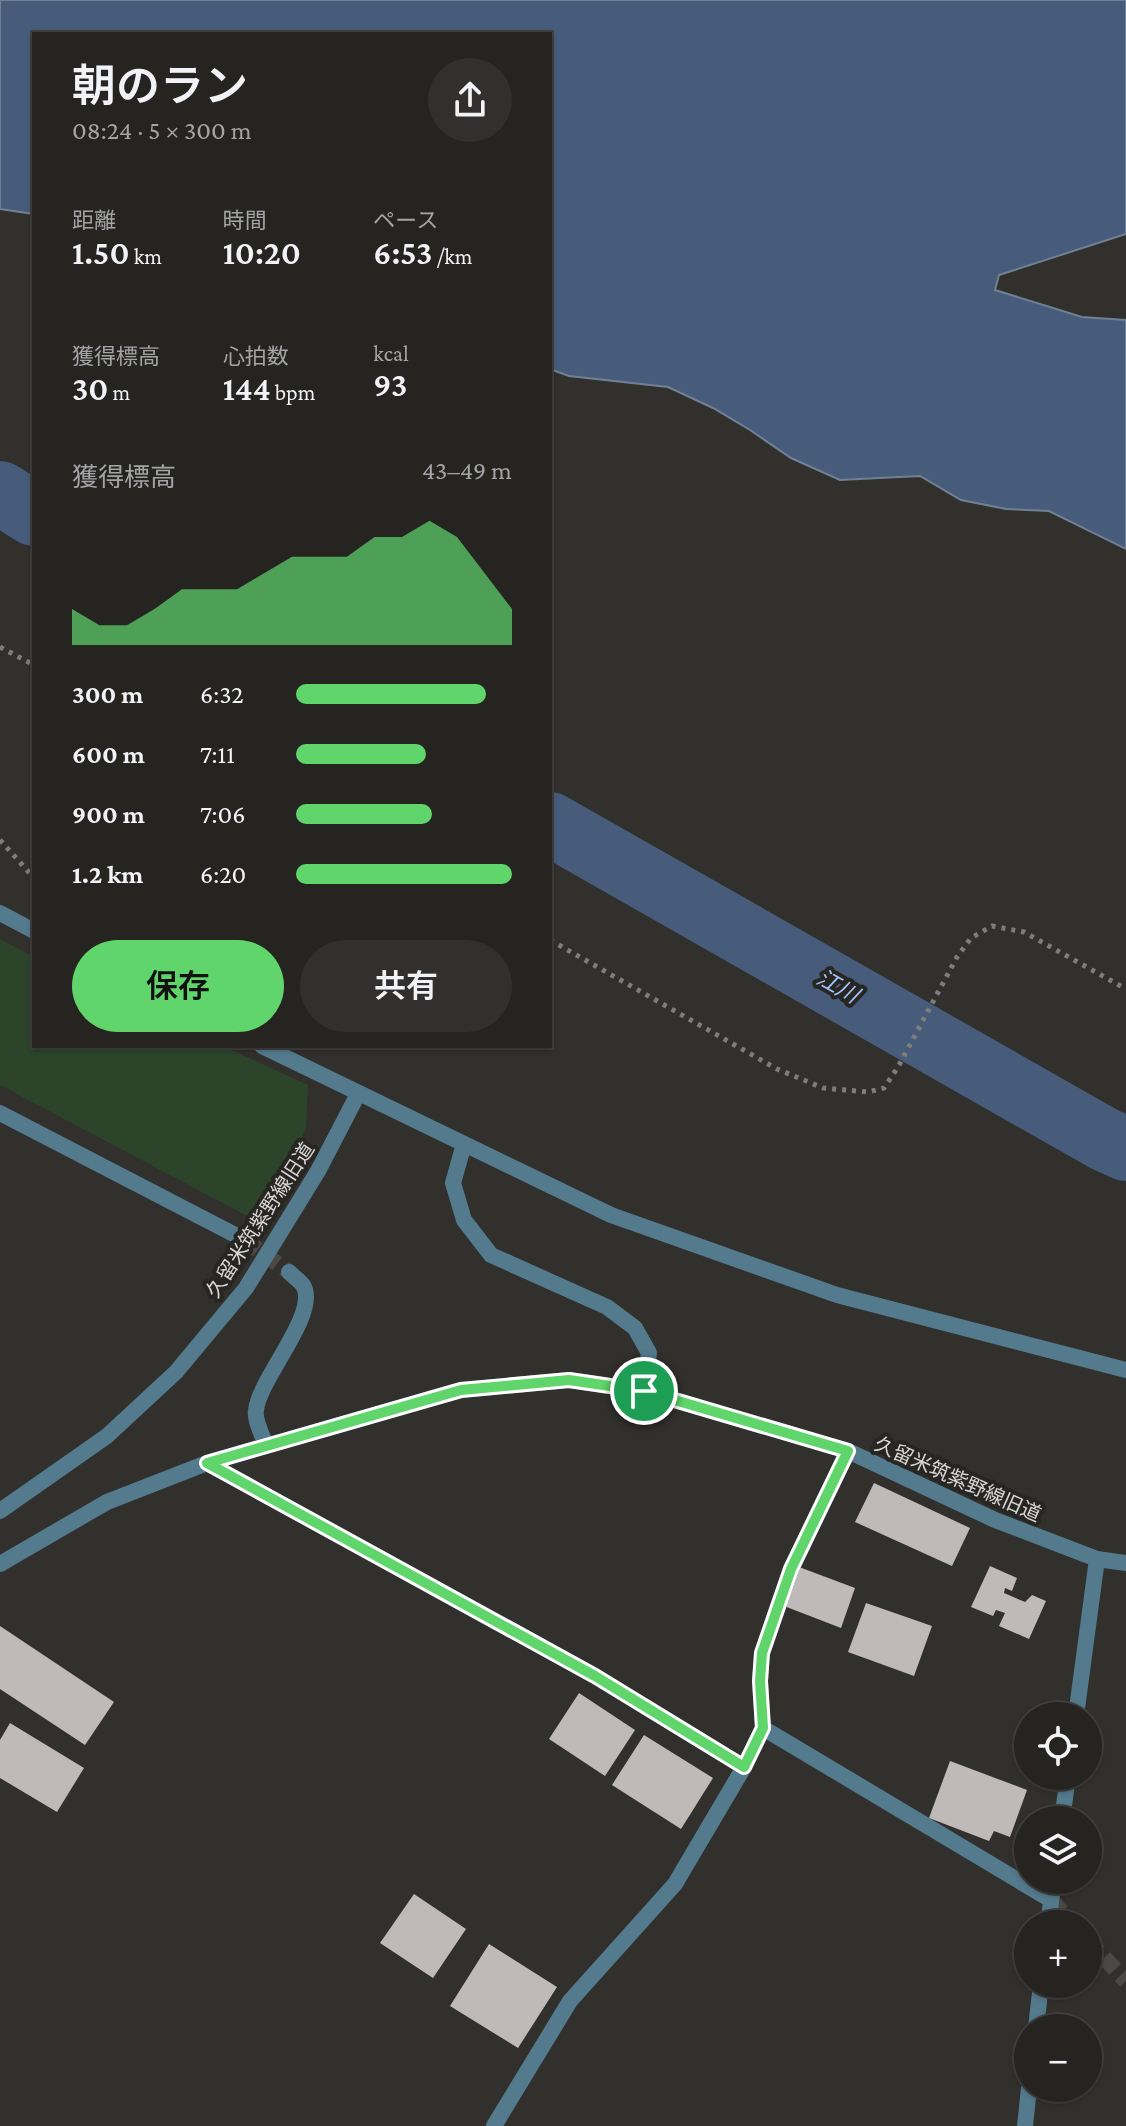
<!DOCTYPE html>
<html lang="ja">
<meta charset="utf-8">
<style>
body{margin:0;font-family:"Crimson Pro","Noto Sans JP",serif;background:#31302e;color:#f1f3f6;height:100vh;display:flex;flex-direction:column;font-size:30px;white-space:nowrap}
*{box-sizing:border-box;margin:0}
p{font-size:26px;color:#a3a4a5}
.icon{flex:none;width:44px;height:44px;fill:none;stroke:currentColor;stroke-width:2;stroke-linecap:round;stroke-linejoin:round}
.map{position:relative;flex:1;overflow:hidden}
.panel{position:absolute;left:32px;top:32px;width:520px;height:1016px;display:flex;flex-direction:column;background:#252421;border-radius:0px;box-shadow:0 2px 6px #0004,0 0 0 2px #42413f}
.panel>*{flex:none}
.fabs{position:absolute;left:1014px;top:1702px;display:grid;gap:16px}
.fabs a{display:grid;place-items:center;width:88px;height:88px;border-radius:50%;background:#252421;box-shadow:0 2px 6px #0004,0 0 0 2px #42413f;font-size:40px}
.pin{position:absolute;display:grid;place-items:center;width:68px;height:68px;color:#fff;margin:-34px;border:4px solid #fff;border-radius:50%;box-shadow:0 2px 8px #0007}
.round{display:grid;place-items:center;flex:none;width:84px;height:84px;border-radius:42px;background:#31302e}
.summary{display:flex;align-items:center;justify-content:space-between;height:136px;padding:0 40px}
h1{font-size:44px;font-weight:600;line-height:60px}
.stats{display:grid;grid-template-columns:repeat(3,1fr);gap:12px;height:136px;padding:8px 40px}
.stats div{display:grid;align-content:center}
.stats b{font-size:34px;font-weight:600}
.stats small{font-size:22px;font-weight:400}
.stats p{font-size:22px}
.chart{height:224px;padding:16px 40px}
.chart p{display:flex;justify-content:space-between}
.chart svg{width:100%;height:144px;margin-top:8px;fill:#5fd56b;opacity:.7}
.button{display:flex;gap:16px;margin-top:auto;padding:16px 40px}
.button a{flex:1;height:92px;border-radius:48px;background:#5fd56b;color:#111;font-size:32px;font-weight:600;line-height:92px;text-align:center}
.button a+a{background:#31302e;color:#f1f3f6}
ul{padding:0 40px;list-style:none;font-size:26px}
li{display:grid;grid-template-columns:128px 96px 1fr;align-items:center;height:60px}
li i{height:20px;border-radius:10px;background:#5fd56b}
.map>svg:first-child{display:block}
.green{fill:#2b442a}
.water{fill:#475b7a;stroke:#728095;stroke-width:2}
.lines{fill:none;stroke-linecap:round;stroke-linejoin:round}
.river{stroke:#475b7a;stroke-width:64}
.building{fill:#bfbab8}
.minor-tunnel{stroke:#4a4945;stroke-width:16;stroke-dasharray:16 8;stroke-linecap:butt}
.path{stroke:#7e7d7a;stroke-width:5;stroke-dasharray:4 6;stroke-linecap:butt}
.minor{stroke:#537a8d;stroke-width:16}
.tertiary{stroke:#537a8d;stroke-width:16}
.route-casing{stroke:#fff;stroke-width:16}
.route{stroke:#5fd56b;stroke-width:10}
.labels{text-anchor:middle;stroke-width:8;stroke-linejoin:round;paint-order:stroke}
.street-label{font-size:20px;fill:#d8d7d5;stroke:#272622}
.water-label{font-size:22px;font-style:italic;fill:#a1c4fa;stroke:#272622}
</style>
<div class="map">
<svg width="1126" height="2126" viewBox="0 0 1126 2126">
<rect width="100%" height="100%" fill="#31302c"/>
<polygon class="green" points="0,939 34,957 34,1046 223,1046 308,1085 306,1128 262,1224 0,1085"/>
<polygon class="water" points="0,0 1126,0 1126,234 999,275 995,290 1082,317 1126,320 1126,549 1049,511 1006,509 961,500 920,476 840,480 791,458 750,430 713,408 668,387 569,376 550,369 550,34 34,34 34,214 0,209"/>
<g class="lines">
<g class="river">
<polyline points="0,493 34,514"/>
<polyline points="550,824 1104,1139 1126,1149"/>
</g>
</g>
<g class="building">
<polygon points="874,1483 970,1528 952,1566 855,1522"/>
<polygon points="990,1566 1017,1578 1012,1591 1005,1588 1004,1593 1025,1602 1032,1595 1046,1601 1029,1639 999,1626 1005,1613 996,1610 993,1616 971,1607"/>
<polygon points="799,1567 855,1588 841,1628 784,1606"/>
<polygon points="866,1603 932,1626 914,1676 848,1652"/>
<polygon points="0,1626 114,1702 85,1745 0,1689"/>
<polygon points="579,1693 635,1730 605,1776 549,1739"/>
<polygon points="10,1723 84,1768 57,1812 0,1778 0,1740"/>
<polygon points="644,1735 713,1778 681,1829 612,1785"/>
<polygon points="950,1761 1027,1790 1010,1837 994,1831 989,1841 929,1818"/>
<polygon points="414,1894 466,1929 433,1978 380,1943"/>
<polygon points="489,1944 557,1987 518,2048 450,2006"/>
</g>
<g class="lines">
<g class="minor-tunnel">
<polyline points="245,1240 289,1272"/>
<polyline points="1051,1900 1073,1924"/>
<polyline points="1088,1940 1126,1981"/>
</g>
<g class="path">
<polyline points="0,647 34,665"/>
<polyline points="0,840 34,878"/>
<polyline points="550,940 777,1069 823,1088 868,1092 884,1088 898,1067 957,957 971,938 992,926 1024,932 1126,989"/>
</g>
<g class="minor">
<polyline points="0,1113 245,1240"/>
<path d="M266 1446C263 1436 254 1420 256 1410 260 1377 320 1313 303 1285 300 1281 293 1276 289 1272"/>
<polyline points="207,1463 595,1676 744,1767"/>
<polyline points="1076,1716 1097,1559"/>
<polyline points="763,1728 1051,1900"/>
<polyline points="1062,1820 1068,1776"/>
<polyline points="1048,1924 1054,1880"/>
<polyline points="1036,2028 1041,1984"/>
<polyline points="494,2126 570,2001 675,1884 744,1767 763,1728 760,1681 762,1653 791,1569 848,1451"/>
<polyline points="1025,2126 1029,2088"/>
</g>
<g class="tertiary">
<polyline points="0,913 34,931"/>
<polyline points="262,1046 611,1215 837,1295 1126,1370"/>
<polyline points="464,1144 453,1183 464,1220 491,1255 607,1307 635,1328 649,1353 644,1391"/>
<polyline points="0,1511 107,1436 176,1372 246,1288 318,1171 358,1094"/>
<polyline points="0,1564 107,1502 207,1463 461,1390 569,1380 644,1391 848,1451 995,1520 1097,1559 1126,1563"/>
</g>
</g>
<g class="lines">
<g class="route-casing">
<polygon id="route" points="569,1380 644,1391 848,1451 791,1569 762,1653 760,1681 763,1728 744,1767 595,1676 207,1463 461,1390"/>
</g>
<use href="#route" class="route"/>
</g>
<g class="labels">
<g class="street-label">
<text transform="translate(260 1220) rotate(-57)" y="7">久留米筑紫野線旧道</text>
<text transform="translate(958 1479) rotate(24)" y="7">久留米筑紫野線旧道</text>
</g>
<g class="water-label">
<text transform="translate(838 986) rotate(29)" y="8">江川</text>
</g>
</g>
</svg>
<div class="fabs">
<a><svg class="icon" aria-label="locate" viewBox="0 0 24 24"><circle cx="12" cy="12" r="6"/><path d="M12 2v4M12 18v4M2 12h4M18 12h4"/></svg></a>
<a><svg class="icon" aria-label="layers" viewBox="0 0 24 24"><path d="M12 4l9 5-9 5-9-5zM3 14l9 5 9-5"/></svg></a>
<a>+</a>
<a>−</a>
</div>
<div class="pin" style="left:644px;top:1391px;background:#1e9e55"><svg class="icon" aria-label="arrive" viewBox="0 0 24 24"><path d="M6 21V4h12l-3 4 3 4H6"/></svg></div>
<section class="panel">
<div class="summary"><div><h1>朝のラン</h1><p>08:24 · 5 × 300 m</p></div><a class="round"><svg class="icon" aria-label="share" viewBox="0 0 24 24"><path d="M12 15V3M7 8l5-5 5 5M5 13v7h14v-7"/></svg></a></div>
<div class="stats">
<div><p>距離</p><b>1.50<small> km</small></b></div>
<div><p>時間</p><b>10:20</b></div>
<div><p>ペース</p><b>6:53<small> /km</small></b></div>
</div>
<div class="stats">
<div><p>獲得標高</p><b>30<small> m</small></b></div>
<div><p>心拍数</p><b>144<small> bpm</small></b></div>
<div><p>kcal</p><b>93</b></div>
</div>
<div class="chart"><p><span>獲得標高</span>43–49 m</p>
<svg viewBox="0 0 160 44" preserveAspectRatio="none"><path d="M0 44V33L10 38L20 38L30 33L40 27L50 27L60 27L70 22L80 17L90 17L100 17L110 11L120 11L130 6L140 11L150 22L160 33V44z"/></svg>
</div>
<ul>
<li><b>300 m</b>6:32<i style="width:88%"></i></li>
<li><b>600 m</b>7:11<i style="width:60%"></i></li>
<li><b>900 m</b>7:06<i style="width:63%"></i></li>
<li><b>1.2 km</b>6:20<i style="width:100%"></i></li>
</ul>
<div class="button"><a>保存</a><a>共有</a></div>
</section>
</div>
